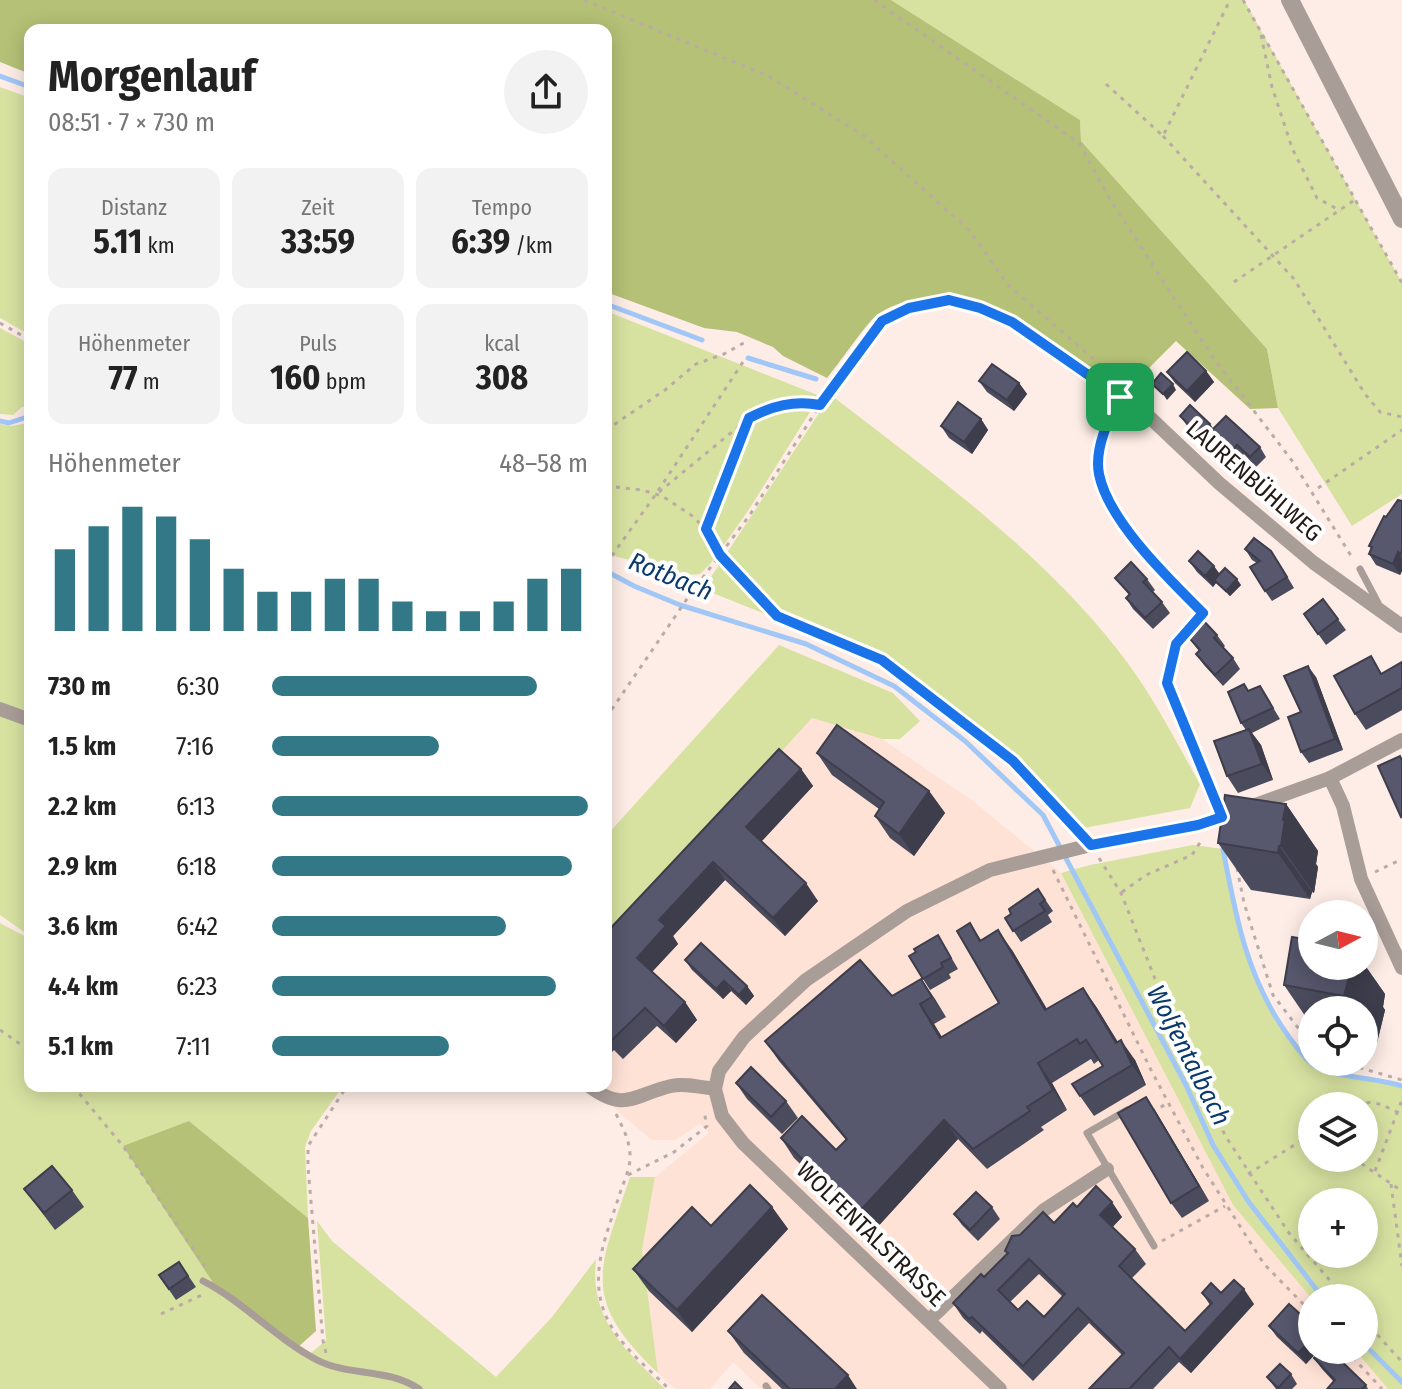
<!DOCTYPE html>
<html lang="de">
<meta charset="utf-8">
<style>
body{margin:0;font-family:"Fira Sans Condensed",sans-serif;background:#f2f2f2;color:#222;height:100vh;display:flex;flex-direction:column;font-size:30px;white-space:nowrap}
*{box-sizing:border-box;margin:0}
p{font-size:26px;color:#767676}
.icon{flex:none;width:44px;height:44px;fill:none;stroke:currentColor;stroke-width:2;stroke-linecap:round;stroke-linejoin:round}
.map{position:relative;flex:1;overflow:hidden}
.side{position:absolute;left:24px;top:24px;width:588px;height:1068px;display:flex;flex-direction:column;background:#fff;border-radius:16px;box-shadow:0 4px 20px #0003}
.side>*{flex:none}
.needle{width:52px;rotate:83deg}
.buttons{position:absolute;left:1298px;top:900px;display:grid;gap:16px}
.buttons a{display:grid;place-items:center;width:80px;height:80px;border-radius:50%;background:#fff;box-shadow:0 4px 20px #0003;font-size:40px}
.pin{position:absolute;display:grid;place-items:center;width:68px;height:68px;color:#fff;margin:-34px;border-radius:16px;box-shadow:0 4px 12px #0006}
.round{display:grid;place-items:center;flex:none;width:84px;height:84px;border-radius:42px;background:#f2f2f2}
.summary{display:flex;align-items:center;justify-content:space-between;height:136px;padding:0 24px}
h1{font-size:44px;font-weight:700;line-height:60px}
.stats{display:grid;grid-template-columns:repeat(3,1fr);gap:12px;height:136px;padding:8px 24px}
.stats div{display:grid;align-content:center;border-radius:16px;background:#f2f2f2;text-align:center}
.stats b{font-size:34px;font-weight:700}
.stats small{font-size:22px;font-weight:400}
.stats p{font-size:22px}
.chart{height:224px;padding:16px 24px}
.chart p{display:flex;justify-content:space-between}
.chart svg{width:100%;height:144px;margin-top:8px;stroke:#337887;stroke-width:6}
ul{padding:0 24px;list-style:none;font-size:26px}
li{display:grid;grid-template-columns:128px 96px 1fr;align-items:center;height:60px}
li i{height:20px;border-radius:10px;background:#337887}
.map>svg:first-child{display:block}
.built{fill:#ffe2d6}
.green{fill:#d7e2a1;fill-rule:evenodd}
.forest{fill:#b5c176}
.lines{fill:none;stroke-linecap:round;stroke-linejoin:round}
.stream{stroke:#a1c7f6;stroke-width:5}
.path{stroke:#baaba5;stroke-width:3;stroke-dasharray:4 6;stroke-linecap:butt}
.service{stroke:#a99d98;stroke-width:7}
.minor{stroke:#a99d98;stroke-width:14}
.tertiary{stroke:#a99d98;stroke-width:18}
.wall{fill:#4b4b5e;fill-rule:evenodd}
.shaded-wall{fill:#3d3d4c}
.building{fill:#57576d;stroke:#3d3d4c;stroke-width:2;fill-rule:evenodd}
.route-casing{stroke:#fff;stroke-width:16}
.route{stroke:#1a73e8;stroke-width:10}
.labels{text-anchor:middle;stroke-width:8;stroke-linejoin:round;paint-order:stroke}
.street-label{font-size:24px;fill:#221814;stroke:#fff}
.water-label{font-size:26px;font-style:italic;fill:#09396d;stroke:#fff}
</style>
<div class="map">
<svg width="1402" height="1389" viewBox="0 0 1402 1389">
<rect width="100%" height="100%" fill="#feede6"/>
<polygon class="built" points="812,718 882,739 973,801 1061,873 1233,1205 1312,1299 1312,1350 1355,1350 1388,1389 761,1389 733,1362 710,1389 675,1389 658,1373 642,1250 655,1177 709,1133 700,1124 675,1140 651,1140 589,1086 606,1086 606,944"/>
<g class="green">
<polygon points="891,0 1244,0 1402,283 1402,494 1352,526 1278,408 1267,349 1081,141 1080,120"/>
<polygon points="0,87 30,98 30,335 0,318"/>
<polygon points="606,311 820,396 748,511 711,563 700,574 688,575 606,554"/>
<polygon points="0,328 30,344 30,406 22,407 13,415 0,414"/>
<path d="M831 395C931 473 1038 548 1117 649 1150 690 1174 738 1200 784L1190 808 1084 828 1012 760 961 716 881 660 710 592 707 583Z"/>
<polygon points="30,423 30,715 0,705 0,424 10,426"/>
<polygon points="779,645 893,693 920,721 900,739 882,739 812,718 606,944 606,836"/>
<polygon points="0,714 30,725 30,936 0,915"/>
<path d="M1193 845 1223 849C1236 918 1247 979 1289 1037 1296 1046 1304 1058 1313 1065 1329 1077 1380 1078 1402 1086V1389H1388L1355 1350H1364V1298L1312 1299 1233 1205 1061 873 1090 865ZM1312 1106H1364V1158H1312ZM1312 1202H1364V1254H1312Z"/>
<path d="M0 923 30 939V1086H343L311 1131 305 1147 308 1218 189 1121 297 1348 311 1353 326 1340 317 1221 332 1241 496 1377 552 1317 596 1259C589 1320 625 1349 665 1389H0Z"/>
<path d="M630 1177H655L642 1250 658 1373C579 1298 599 1270 630 1177Z"/>
</g>
<g class="forest">
<path d="M0 0H891L1080 120 1081 141 1267 349 1278 408 1250 409 1176 341 1121 396 995 308C961 294 911 292 878 314 867 322 838 365 827 378L783 356 773 347 737 332 704 328 606 292V30H30V74L0 62Z"/>
<polygon points="189,1121 308,1218 316,1331 297,1348 216,1287 123,1146"/>
</g>
<g class="lines">
<g class="stream">
<polyline points="0,76 30,87"/>
<polyline points="606,304 702,340"/>
<polyline points="748,358 816,379"/>
<polyline points="0,421 9,423 30,416"/>
<polyline points="606,571 634,586 680,605 806,644 894,686 965,741 1043,815 1186,1085 1213,1145 1248,1201 1323,1298"/>
<path d="M1223 849C1236 918 1247 979 1289 1037 1296 1046 1304 1058 1313 1065 1329 1077 1380 1078 1402 1086"/>
<polyline points="1364,1344 1402,1382"/>
</g>
<g class="path">
<polyline points="584,0 768,76 863,135 970,231 1008,285 1097,362"/>
<polyline points="874,0 1079,143 1111,201 1212,356 1293,462 1353,559"/>
<polyline points="1243,0 1402,283"/>
<polyline points="1261,35 1272,87 1292,148 1317,198 1341,211"/>
<polyline points="1106,84 1163,136 1230,0"/>
<polyline points="1163,136 1294,279 1365,394 1380,412 1402,417"/>
<polyline points="1234,282 1356,199"/>
<polyline points="0,323 30,340"/>
<polyline points="606,430 665,390 696,364 724,354 749,340"/>
<polyline points="606,486 642,490 662,496 691,515 706,529 720,555 777,616 882,660 1013,761 1080,833"/>
<polyline points="1318,488 1402,430"/>
<polyline points="659,492 749,418 770,407 807,402 820,405"/>
<polyline points="706,529 748,421"/>
<polyline points="606,564 656,494 743,362"/>
<polyline points="606,718 689,596 749,516 820,405 882,321 909,308 949,300 980,308 1012,322 1064,359"/>
<polyline points="1099,858 1121,893 1182,1047 1226,1137 1289,1233 1345,1298"/>
<polyline points="1237,868 1244,903 1273,995 1312,1046"/>
<polyline points="1053,870 1151,1070 1203,1168 1264,1264 1312,1313"/>
<polyline points="1375,872 1402,859"/>
<polyline points="1122,892 1146,875 1192,855 1201,841"/>
<polyline points="0,1030 30,1051"/>
<polyline points="1340,1062 1402,1080"/>
<polyline points="73,1086 123,1146 208,1271"/>
<path d="M1357 1106C1373 1097 1387 1108 1402 1114"/>
<polyline points="1153,1109 1154,1111 1168,1103"/>
<path d="M616 1114C623 1128 629 1139 630 1154 631 1166 625 1179 621 1190 607 1235 584 1280 611 1326 625 1350 649 1369 669 1389"/>
<polyline points="1353,1158 1402,1191"/>
<polyline points="1375,1171 1402,1100"/>
<polyline points="1248,1174 1312,1134"/>
<polyline points="628,1175 674,1152 707,1126 704,1111"/>
<polyline points="1391,1184 1402,1266"/>
<polyline points="1162,1241 1225,1206"/>
<polyline points="161,1314 204,1294"/>
<polyline points="1364,1320 1402,1362"/>
<polyline points="1346,1350 1382,1389"/>
<polyline points="326,1353 323,1341 308,1167 308,1146 347,1086"/>
</g>
<g class="service">
<polyline points="1360,569 1378,603"/>
<polyline points="1127,1110 1087,1133 1154,1246"/>
<path d="M203 1281C244 1302 275 1338 317 1360 348 1376 388 1368 419 1389"/>
<polyline points="766,1386 768,1389"/>
</g>
<g class="minor">
<polyline points="1075,367 1143,411 1219,483 1314,563 1402,626"/>
<path d="M1120 397C1108 419 1094 449 1099 474 1107 521 1170 580 1203 613L1176 644 1167 683 1222 817"/>
<polyline points="0,709 30,720"/>
<polyline points="1330,778 1343,806 1361,879 1402,968"/>
<path d="M589 1086C625 1113 633 1095 671 1086 684 1083 701 1087 715 1089"/>
<polyline points="929,1320 1044,1210 1107,1169"/>
<polyline points="1000,1389 743,1143 722,1116 715,1089 719,1071 744,1037 806,980 907,911 990,870 1091,845 1198,825 1222,817 1330,778 1402,740"/>
</g>
<polyline class="tertiary" points="1290,0 1402,219"/>
</g>
<g class="wall">
<polygon points="1206,371 1214,382 1195,402 1175,383 1167,372"/>
<polygon points="979,381 1019,383 1027,394 1014,411 987,392"/>
<polygon points="1180,416 1210,424 1213,429 1260,447 1266,457 1256,467 1244,454 1238,460 1216,437 1208,446 1188,427"/>
<polygon points="981,419 988,430 972,454 949,438 941,426"/>
<polygon points="1402,501 1402,571 1400,575 1376,565 1369,554 1371,548 1369,546 1386,517"/>
<polygon points="1245,549 1278,561 1294,588 1272,601 1265,591 1257,563 1252,560"/>
<polygon points="1189,561 1220,574 1241,585 1230,596 1216,583 1213,587 1197,572"/>
<polygon points="1115,578 1147,579 1155,590 1153,592 1162,602 1170,613 1153,629 1133,609 1126,598 1129,595"/>
<polygon points="1323,599 1346,630 1326,645 1304,614"/>
<polygon points="1185,633 1217,635 1225,646 1223,648 1233,658 1240,669 1223,686 1204,665 1196,654 1199,651"/>
<polygon points="1402,662 1402,710 1366,730 1355,714 1383,673"/>
<polygon points="1316,677 1343,750 1309,763 1301,752"/>
<polygon points="1260,686 1280,719 1252,733 1261,745 1273,780 1238,793 1227,776 1246,730 1241,723 1249,691"/>
<polygon points="817,753 929,791 945,813 914,856 890,838 875,816 879,809 832,775"/>
<polygon points="801,769 813,786 761,842 818,901 785,936 725,880 673,936 678,944 652,972 685,1002 697,1020 676,1043 657,1026 623,1059 614,1050 606,1058 606,933"/>
<polygon points="1286,804 1318,851 1316,864 1318,867 1314,893 1312,892 1310,899 1251,890 1218,843"/>
<polygon points="1038,889 1053,911 1048,915 1052,922 1021,942 1005,918 1011,914"/>
<polygon points="970,923 981,940 1012,950 1047,1009 1083,988 1097,1008 1118,1042 1135,1060 1146,1085 1094,1116 1080,1096 1103,1066 1099,1060 1094,1064 1091,1059 1052,1083 1067,1110 1041,1127 1044,1130 987,1169 958,1139 872,1233 851,1213 838,1194 828,1185 825,1188 794,1158 781,1138 836,1150 846,1140 779,1061 765,1041 892,996 921,979 946,1017 934,1024 942,1037 999,1003"/>
<polygon points="938,935 958,969 949,974 951,978 930,990 923,979 916,952"/>
<polygon points="685,960 747,986 754,996 746,1005 731,991 723,999 692,970"/>
<polygon points="1364,964 1385,994 1383,1007 1385,1010 1377,1043 1364,1040 1364,1010 1312,1010 1312,1026 1284,985 1364,966"/>
<polygon points="736,1083 786,1101 798,1118 782,1134 747,1099"/>
<polygon points="1156,1112 1209,1201 1182,1218 1171,1203"/>
<polygon points="24,1189 72,1190 84,1207 55,1230"/>
<polygon points="772,1207 788,1229 692,1332 649,1291 633,1269 711,1226"/>
<polygon points="992,1207 1000,1219 978,1241 962,1225 954,1214"/>
<path d="M1077 1207 1122 1217 1112 1227 1135 1249 1146 1264 1131 1279 1185 1331 1210 1305 1202 1293H1221L1254 1304 1191 1373 1179 1362 1153 1389H1089L1122 1355 1089 1323 1033 1381 982 1331 980 1334 963 1318 953 1303 984 1277 1007 1254 1020 1235 1054 1223ZM1039 1274 1063 1297 1044 1317 1018 1310 1010 1302Z"/>
<polygon points="179,1262 196,1287 176,1300 159,1275"/>
<polygon points="1308,1321 1312,1327 1312,1336 1309,1339 1318,1351 1306,1364 1277,1337 1269,1326"/>
<polygon points="728,1331 857,1389 782,1389 744,1353"/>
<polygon points="1314,1358 1366,1385 1368,1389 1327,1389 1334,1382 1322,1369"/>
<polygon points="1291,1374 1297,1384 1292,1389 1276,1389 1267,1377"/>
</g>
<g class="shaded-wall">
<polygon points="1206,371 1214,382 1195,402 1187,391"/>
<polygon points="1019,383 1027,394 1014,411 1007,400"/>
<polygon points="1173,384 1176,390 1167,400 1163,394"/>
<polygon points="981,419 988,430 972,454 964,442"/>
<polygon points="1210,424 1218,435 1211,431 1216,437 1208,446 1200,435"/>
<polygon points="1398,552 1402,559 1402,571 1400,575 1393,564"/>
<polygon points="1214,566 1222,577 1214,580 1216,583 1213,587 1205,576"/>
<polygon points="1237,579 1241,585 1230,596 1226,591"/>
<polygon points="1308,666 1316,677 1343,750 1335,739"/>
<polygon points="1249,729 1261,745 1273,780 1262,764"/>
<polygon points="801,769 813,786 758,845 746,827"/>
<polygon points="929,791 945,813 914,856 899,834"/>
<polygon points="1286,804 1318,851 1316,864 1318,867 1314,893 1281,846"/>
<polygon points="1279,846 1312,892 1310,899 1278,853"/>
<polygon points="713,862 725,880 673,936 678,944 649,975 637,958 659,920"/>
<polygon points="806,883 818,901 785,936 773,918"/>
<polygon points="998,930 1012,950 1059,1030 1045,1010"/>
<polygon points="1364,964 1385,994 1383,1007 1385,1010 1377,1043 1364,1024 1364,1010 1354,1010 1344,996 1352,966 1364,966"/>
<polygon points="921,979 935,999 946,1017 932,997"/>
<polygon points="724,981 731,991 723,999 716,989"/>
<polygon points="747,986 754,996 746,1005 739,995"/>
<polygon points="1083,988 1097,1008 1130,1063 1116,1043"/>
<polygon points="685,1002 697,1020 676,1043 664,1026"/>
<polygon points="920,1004 934,1024 954,1058 940,1038"/>
<polygon points="1121,1040 1135,1060 1146,1085 1132,1065"/>
<polygon points="1038,1063 1052,1083 1067,1110 1053,1090"/>
<polygon points="1146,1097 1156,1112 1209,1201 1199,1186"/>
<polygon points="944,1120 958,1139 872,1233 858,1213"/>
<polygon points="1112,1202 1122,1217 1110,1230 1100,1215"/>
<polygon points="772,1207 788,1229 692,1332 677,1310"/>
<polygon points="1244,1289 1254,1304 1191,1373 1180,1359"/>
<polygon points="1308,1321 1312,1327 1312,1336 1308,1340 1300,1329"/>
<polygon points="1311,1340 1312,1342 1312,1350 1318,1351 1306,1364 1298,1353"/>
<polygon points="848,1375 857,1389 835,1389"/>
</g>
<g class="building">
<polygon points="1187,352 1206,371 1187,391 1167,372"/>
<polygon points="992,364 1019,383 1007,400 979,381"/>
<polygon points="1161,373 1173,384 1163,394 1152,384"/>
<polygon points="958,402 981,419 964,442 941,426"/>
<polygon points="1190,405 1210,424 1200,435 1180,416"/>
<polygon points="1226,416 1260,447 1250,457 1237,445 1231,451 1211,431"/>
<polygon points="1398,500 1402,501 1402,551 1400,554 1398,552 1393,564 1369,554 1372,547 1369,546 1384,516 1386,517"/>
<polygon points="1254,538 1271,551 1287,577 1265,591 1250,567 1260,561 1245,549"/>
<polygon points="1198,551 1214,566 1205,576 1189,561"/>
<polygon points="1131,562 1147,579 1143,582 1162,602 1145,618 1126,598 1130,594 1115,578"/>
<polygon points="1225,568 1237,579 1226,591 1214,580"/>
<polygon points="1323,599 1338,619 1318,634 1304,614"/>
<polygon points="1201,618 1217,635 1214,638 1233,658 1215,675 1196,654 1200,650 1185,633"/>
<polygon points="1371,656 1381,674 1402,662 1402,688 1355,714 1334,676"/>
<polygon points="1308,666 1335,739 1301,752 1288,717 1301,712 1284,676"/>
<polygon points="1244,684 1248,691 1260,686 1273,708 1241,723 1228,692"/>
<polygon points="837,725 929,791 899,834 875,816 884,802 817,753"/>
<polygon points="1249,729 1262,764 1227,776 1214,741"/>
<polygon points="779,749 801,769 746,827 806,883 773,918 713,862 659,920 666,926 637,958 685,1002 664,1026 645,1008 611,1041 606,1036 606,933"/>
<polygon points="1400,756 1402,761 1402,816 1401,817 1378,766"/>
<polygon points="1225,795 1286,804 1283,820 1285,820 1281,846 1279,846 1278,853 1218,843"/>
<polygon points="1038,889 1045,900 1040,904 1045,911 1013,931 1005,918 1011,914 1009,909"/>
<polygon points="970,923 980,941 998,930 1045,1010 1083,988 1116,1043 1121,1040 1132,1065 1080,1096 1072,1084 1103,1066 1086,1040 1080,1044 1077,1039 1038,1063 1053,1090 1027,1107 1030,1111 973,1149 944,1120 858,1213 837,1193 840,1190 814,1165 811,1168 781,1138 802,1116 836,1150 847,1139 765,1041 860,960 892,996 921,979 932,997 920,1004 940,1038 999,1003 957,931"/>
<polygon points="938,935 951,958 941,963 943,967 923,979 909,956 916,952 914,949"/>
<polygon points="1292,937 1312,940 1312,966 1352,966 1344,996 1284,985"/>
<polygon points="701,943 747,986 739,995 724,981 716,989 685,960"/>
<polygon points="751,1067 786,1101 771,1117 736,1083"/>
<polygon points="1146,1097 1199,1186 1171,1203 1118,1113"/>
<polygon points="52,1166 72,1190 44,1213 24,1189"/>
<polygon points="750,1185 772,1207 677,1310 633,1269 692,1207 711,1226"/>
<path d="M1096 1186 1112 1202 1100 1215 1135 1249 1119 1266 1185 1331 1212 1303 1202 1293 1211 1283 1221 1293 1234 1280 1244 1289 1180 1359 1169 1347 1130 1388 1131 1389H1089L1124 1353 1078 1308 1023 1366 972 1317 969 1319 953 1303 981 1274 984 1277 1008 1253 1005 1251 1012 1236 1020 1235 1043 1212 1054 1223 1073 1203 1077 1207ZM1029 1259 1065 1294 1044 1317 1027 1301 1018 1310 998 1290Z"/>
<polygon points="976,1192 992,1207 970,1230 954,1214"/>
<polygon points="179,1262 188,1276 169,1289 159,1275"/>
<polygon points="762,1295 848,1375 835,1389 790,1389 728,1331"/>
<polygon points="1289,1304 1308,1321 1300,1329 1311,1340 1298,1353 1269,1326"/>
<polygon points="1322,1350 1330,1350 1366,1385 1362,1389 1327,1389 1335,1380 1314,1358"/>
<polygon points="1280,1364 1291,1374 1278,1388 1267,1377"/>
<polygon points="735,1382 742,1389 729,1389"/>
</g>
<g class="lines">
<g class="route-casing">
<path id="route" d="M949 300 980 308 1012 322 1120 397C1108 419 1094 449 1099 474 1108 521 1170 580 1203 613L1176 644 1167 683 1222 817 1198 825 1091 845 1013 761 882 660 777 616 720 555 706 529 749 418C772 406 794 400 820 405L882 321 909 308Z"/>
</g>
<use href="#route" class="route"/>
</g>
<g class="labels">
<g class="street-label">
<text transform="translate(1254 481) rotate(41)" y="8">LAURENBÜHLWEG</text>
<text transform="translate(871 1234) rotate(44)" y="8">WOLFENTALSTRASSE</text>
</g>
<g class="water-label">
<text transform="translate(671 576) rotate(22)" y="9">Rotbach</text>
<text transform="translate(1189 1055) rotate(63)" y="9">Wolfentalbach</text>
</g>
</g>
</svg>
<div class="buttons">
<a><svg class="needle" viewBox="-14 -14 28 28"><path d="M0-13l5 13h-10z" fill="#e53935"/><path d="M0 13l5-13h-10z" fill="#767676"/></svg></a>
<a><svg class="icon" aria-label="locate" viewBox="0 0 24 24"><circle cx="12" cy="12" r="6"/><path d="M12 2v4M12 18v4M2 12h4M18 12h4"/></svg></a>
<a><svg class="icon" aria-label="layers" viewBox="0 0 24 24"><path d="M12 4l9 5-9 5-9-5zM3 14l9 5 9-5"/></svg></a>
<a>+</a>
<a>−</a>
</div>
<div class="pin" style="left:1120px;top:397px;background:#1e9e55"><svg class="icon" aria-label="arrive" viewBox="0 0 24 24"><path d="M6 21V4h12l-3 4 3 4H6"/></svg></div>
<section class="side">
<div class="summary"><div><h1>Morgenlauf</h1><p>08:51 · 7 × 730 m</p></div><a class="round"><svg class="icon" aria-label="share" viewBox="0 0 24 24"><path d="M12 15V3M7 8l5-5 5 5M5 13v7h14v-7"/></svg></a></div>
<div class="stats">
<div><p>Distanz</p><b>5.11<small> km</small></b></div>
<div><p>Zeit</p><b>33:59</b></div>
<div><p>Tempo</p><b>6:39<small> /km</small></b></div>
</div>
<div class="stats">
<div><p>Höhenmeter</p><b>77<small> m</small></b></div>
<div><p>Puls</p><b>160<small> bpm</small></b></div>
<div><p>kcal</p><b>308</b></div>
</div>
<div class="chart"><p><span>Höhenmeter</span>48–58 m</p>
<svg viewBox="0 0 160 44" preserveAspectRatio="none"><path d="M5 44V19M15 44V12M25 44V6M35 44V9M45 44V16M55 44V25M65 44V32M75 44V32M85 44V28M95 44V28M105 44V35M115 44V38M125 44V38M135 44V35M145 44V28M155 44V25"/></svg>
</div>
<ul>
<li><b>730 m</b>6:30<i style="width:84%"></i></li>
<li><b>1.5 km</b>7:16<i style="width:53%"></i></li>
<li><b>2.2 km</b>6:13<i style="width:100%"></i></li>
<li><b>2.9 km</b>6:18<i style="width:95%"></i></li>
<li><b>3.6 km</b>6:42<i style="width:74%"></i></li>
<li><b>4.4 km</b>6:23<i style="width:90%"></i></li>
<li><b>5.1 km</b>7:11<i style="width:56%"></i></li>
</ul>
</section>
</div>
